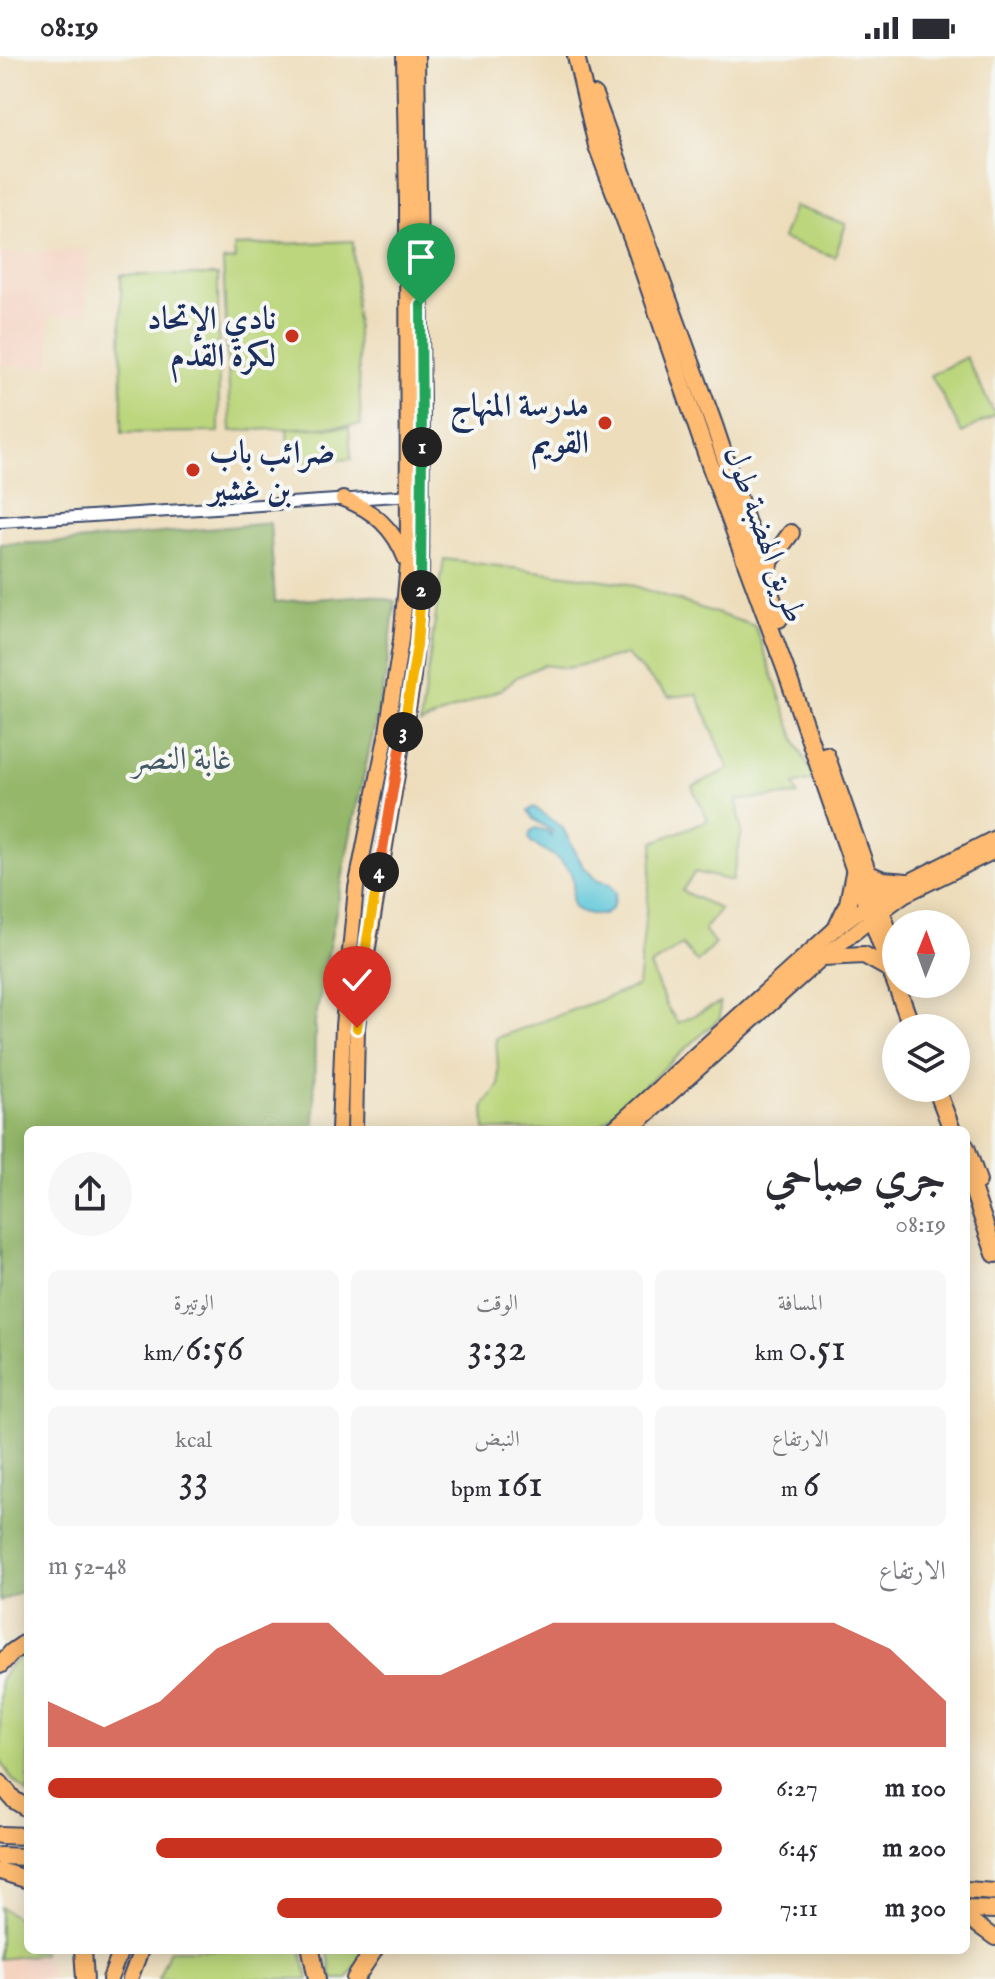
<!DOCTYPE html>
<html lang="ar">
<meta charset="utf-8">
<style>
body{margin:0;font-family:"IM FELL English",Amiri,serif;background:#f7f7f7;color:#2b2b33;direction:rtl;height:100vh;display:flex;flex-direction:column;font-size:30px;white-space:nowrap}
*{box-sizing:border-box;margin:0}
p{font-size:26px;color:#7c7c81}
.icon{flex:none;width:44px;height:44px;fill:none;stroke:currentColor;stroke-width:2;stroke-linecap:round;stroke-linejoin:round}
.map{position:relative;flex:1;overflow:hidden;direction:ltr}
.details{position:absolute;left:24px;top:1070px;width:946px;height:828px;display:flex;flex-direction:column;background:#fff;border-radius:12px;box-shadow:0 4px 20px #0003;direction:rtl}
.details>*{flex:none}
.needle{width:52px;rotate:1deg}
.tools{position:absolute;left:882px;top:854px;display:grid;gap:16px}
.tools a{display:grid;place-items:center;width:88px;height:88px;border-radius:50%;background:#fff;box-shadow:0 4px 20px #0003;font-size:40px}
.pin{position:absolute;display:grid;place-items:center;width:68px;height:68px;color:#fff;margin:-82px -34px;border-radius:50% 50% 50% 0;rotate:-45deg;box-shadow:0 0 8px #0007}
.pin .icon{rotate:45deg}
.km{position:absolute;width:40px;height:40px;margin:-20px;border-radius:50%;background:#222;color:#fff;font-size:22px;line-height:40px;text-align:center}
.round{display:grid;place-items:center;flex:none;width:84px;height:84px;border-radius:42px;background:#f7f7f7}
.headline{display:flex;align-items:center;justify-content:space-between;height:136px;padding:0 24px}
h1{font-size:44px;font-weight:600;line-height:60px}
.stats{display:grid;grid-template-columns:repeat(3,1fr);gap:12px;height:136px;padding:8px 24px}
.stats div{display:grid;align-content:center;border-radius:12px;background:#f7f7f7;text-align:center}
.stats b{font-size:40px;font-weight:600}
.stats small{font-size:22px;font-weight:400}
.stats p{font-size:22px}
.chart{height:224px;padding:16px 24px}
.chart p{display:flex;justify-content:space-between}
.chart svg{width:100%;height:144px;margin-top:8px;fill:#c8321e;opacity:.7}
ul{padding:0 24px;list-style:none;font-size:26px}
li{display:grid;grid-template-columns:128px 96px 1fr;align-items:center;height:60px}
li i{height:20px;border-radius:10px;background:#c8321e}
.status{display:flex;justify-content:space-between;align-items:center;height:56px;padding:0 40px;background:#fff;direction:ltr}
.status svg{height:22px;fill:currentColor}
.map>svg:first-child{display:block}
.built{fill:#f5d3c1}
.green{fill:#bbd67b;stroke:#6b826c;stroke-width:2}
.forest{fill:#94b76b;stroke:#587364;stroke-width:2}
.water{fill:#5cc6d8;stroke:#3c7a9b;stroke-width:2}
.lines{fill:none;stroke-linecap:round;stroke-linejoin:round}
.minor-casing{stroke:#3a496c;stroke-width:14}
.major-casing{stroke:#3a496c;stroke-width:18}
.highway-casing{stroke:#3a496c;stroke-width:20}
.minor{stroke:#fff;stroke-width:10}
.major{stroke:#febb71;stroke-width:14}
.highway{stroke:#febb71;stroke-width:16}
.split-1-casing{stroke:#fff;stroke-width:16}
.split-2-casing{stroke:#fff;stroke-width:16}
.split-3-casing{stroke:#fff;stroke-width:16}
.split-4-casing{stroke:#fff;stroke-width:16}
.split-5-casing{stroke:#fff;stroke-width:16}
.split-1{stroke:#22a559;stroke-width:10}
.split-2{stroke:#22a559;stroke-width:10}
.split-3{stroke:#f5b400;stroke-width:10}
.split-4{stroke:#f0652b;stroke-width:10}
.split-5{stroke:#f5b400;stroke-width:10}
.poi-dot{fill:#c8321e;stroke:#f6f6f2;stroke-width:3}
.labels{text-anchor:middle;stroke-width:8;stroke-linejoin:round;paint-order:stroke}
.poi-label{font-size:32px;font-weight:bold;fill:#1b2f5e;stroke:#f6f6f2;text-anchor:end}
.street-label{font-size:32px;fill:#1b2f5e;stroke:#f6f6f2}
.park-label{font-size:32px;fill:#435965;stroke:#f6f6f2}
</style>
<div class="status"><b>08:19</b><svg viewBox="0 0 49 12"><path d="M0 12V9h3v3zM5 12V6h3v6zM10 12V3h3v9zM15 12V0h3v12zM26 1h20v11H26zM47 4h2v5h-2z"/></svg></div>
<div class="map">
<svg width="995" height="1923" viewBox="0 0 995 1923">
<rect width="100%" height="100%" fill="#f6f6f2"/>
<filter id="ink" filterUnits="userSpaceOnUse"><feTurbulence type="fractalNoise" baseFrequency=".0125" numOctaves="2"/><feDisplacementMap in="SourceGraphic" scale="16" xChannelSelector="R" yChannelSelector="G"/><feConvolveMatrix kernelMatrix="1 2 1 2 8 2 1 2 1" color-interpolation-filters="sRGB"/></filter>
<filter id="wash" filterUnits="userSpaceOnUse"><feTurbulence type="fractalNoise" baseFrequency=".006" numOctaves="4" result="noise"/><feDisplacementMap in="SourceGraphic" scale="32" xChannelSelector="R" yChannelSelector="G"/><feGaussianBlur stdDeviation="1.8" result="paint"/><feColorMatrix in="noise" values="0 0 0 0 0 0 0 0 0 0 0 0 0 0 0 0 0 1.4 0 .05"/><feComposite in="paint" operator="in"/></filter>
<g filter="url(#wash)">
<rect width="100%" height="100%" fill="#edddbb"/>
<g class="built">
<polygon points="87,193 87,259 49,260 50,310 0,310 0,198"/>
<polygon points="0,1851 28,1869 28,1894 42,1894 53,1923 0,1923"/>
</g>
<g class="green">
<polygon points="794,150 846,168 835,201 782,183"/>
<polygon points="353,185 361,369 231,375 223,205 235,204 234,190"/>
<polygon points="121,219 218,219 219,376 122,377"/>
<polygon points="966,301 995,359 962,377 931,319"/>
<polygon points="349,371 351,403 289,406 287,373"/>
<polygon points="444,503 626,527 755,570 797,688 815,723 794,729 798,739 737,744 742,776 732,825 695,816 682,835 720,853 704,873 715,888 697,906 682,889 650,910 666,949 678,967 720,947 720,962 595,1074 485,1074 484,1050 499,1029 496,982 638,930 654,786 708,764 692,731 729,713 697,638 669,641 626,599 568,612 543,609 517,621 502,633 420,668"/>
<polygon points="28,1594 28,1738 11,1722 0,1703 0,1624 11,1608"/>
<polygon points="0,1851 28,1869 28,1894 42,1894 43,1898 0,1903"/>
<polygon points="170,1894 301,1894 309,1923 158,1923"/>
<polygon points="328,1894 366,1894 347,1923 332,1923"/>
</g>
<polygon class="forest" points="270,467 275,546 370,539 395,545 386,620 352,771 315,966 314,1074 28,1074 28,1532 0,1546 0,488 66,486"/>
<path class="water" d="M534 751 562 771 583 810 596 824 609 828 616 837 612 852 604 859C550 857 585 837 568 813 560 802 542 793 531 786L529 782 531 775 536 772 548 775 550 780 552 775 533 763 528 755Z"/>
</g>
<g filter="url(#ink)">
<g class="lines">
<g class="minor-casing">
<polyline id="minor" points="0,466 412,439"/>
</g>
<g class="major-casing">
<g id="major">
<path d="M343 443C374 454 394 473 406 504"/>
<polyline points="339,1074 343,970 356,832 387,676 401,584 408,507 407,147 404,0"/>
<polyline points="355,1074 357,972 362,927 412,629 421,541 422,344 417,0"/>
<polyline points="612,1074 837,871 877,842 995,782"/>
<polyline points="630,1074 823,901 882,855 904,839 995,795"/>
<polyline points="966,1861 995,1882"/>
<polyline points="110,1923 121,1894"/>
<polyline points="130,1923 141,1894"/>
</g>
</g>
<g class="highway-casing">
<g id="highway">
<polyline points="576,0 597,90 634,188 710,409 785,612 867,850 912,972"/>
<polyline points="594,39 714,369 779,563"/>
<polyline points="766,524 771,504 791,477"/>
<polyline points="826,699 896,897"/>
<polyline points="869,818 883,824 907,826"/>
<polyline points="837,871 848,847 854,817"/>
<polyline points="823,901 864,899 891,914"/>
<polyline points="936,1032 952,1074"/>
<polyline points="966,1091 978,1125"/>
<polyline points="966,1114 995,1198"/>
<polyline points="0,1609 12,1596 28,1585"/>
<polyline points="0,1727 14,1744 28,1753"/>
<polyline points="0,1779 28,1780"/>
<polyline points="0,1800 28,1801"/>
<polyline points="0,1815 28,1824"/>
<polyline points="966,1834 995,1836"/>
<polyline points="966,1853 995,1854"/>
<polyline points="83,1894 85,1923"/>
<polyline points="311,1894 317,1923"/>
<polyline points="355,1923 374,1894"/>
</g>
</g>
<use href="#minor" class="minor"/>
<use href="#major" class="major"/>
<use href="#highway" class="highway"/>
</g>
</g>
<g class="lines" filter="url(#ink)">
<g class="split-1-casing">
<polyline id="split-1" points="421,249 422,391"/>
</g>
<g class="split-2-casing">
<polyline id="split-2" points="421,534 422,391"/>
</g>
<g class="split-3-casing">
<polyline id="split-3" points="403,676 417,589 421,534"/>
</g>
<g class="split-4-casing">
<polyline id="split-4" points="379,816 403,676"/>
</g>
<g class="split-5-casing">
<polyline id="split-5" points="357,972 367,884 379,816"/>
</g>
<use href="#split-1" class="split-1"/>
<use href="#split-2" class="split-2"/>
<use href="#split-3" class="split-3"/>
<use href="#split-4" class="split-4"/>
<use href="#split-5" class="split-5"/>
</g>
<g class="poi-dot">
<circle cx="292" cy="280" r="8"/>
<circle cx="605" cy="367" r="8"/>
<circle cx="193" cy="414" r="8"/>
</g>
<g class="labels">
<g class="poi-label">
<text x="276" y="273">نادي الإتحاد<tspan x="276" dy="37">لكرة القدم</tspan></text>
<text x="589" y="360">مدرسة المنهاج<tspan x="589" dy="37">القويم</tspan></text>
<text x="209" y="407" text-anchor="start">ضرائب باب<tspan x="209" dy="37">بن غشير</tspan></text>
</g>
<g class="street-label">
<text transform="translate(766 478) rotate(70)" y="11">طريق الهضبة طول</text>
</g>
<g class="park-label">
<text x="182" y="713">غابة النصر</text>
</g>
</g>
</svg>
<div class="tools">
<a><svg class="needle" viewBox="-14 -14 28 28"><path d="M0-13l5 13h-10z" fill="#e53935"/><path d="M0 13l5-13h-10z" fill="#7c7c81"/></svg></a>
<a><svg class="icon" aria-label="layers" viewBox="0 0 24 24"><path d="M12 4l9 5-9 5-9-5zM3 14l9 5 9-5"/></svg></a>
</div>
<div class="pin" style="left:421px;top:249px;background:#1e9e55"><svg class="icon" aria-label="arrive" viewBox="0 0 24 24"><path d="M6 21V4h12l-3 4 3 4H6"/></svg></div>
<div class="pin" style="left:357px;top:972px;background:#d93025"><svg class="icon" aria-label="check" viewBox="0 0 24 24"><path d="M5 12l5 5 9-10"/></svg></div>
<b class="km" style="left:422px;top:391px">1</b>
<b class="km" style="left:421px;top:534px">2</b>
<b class="km" style="left:403px;top:676px">3</b>
<b class="km" style="left:379px;top:816px">4</b>
<section class="details">
<div class="headline"><div><h1>جري صباحي</h1><p>08:19</p></div><a class="round"><svg class="icon" aria-label="share" viewBox="0 0 24 24"><path d="M12 15V3M7 8l5-5 5 5M5 13v7h14v-7"/></svg></a></div>
<div class="stats">
<div><p>المسافة</p><b>0.51<small> km</small></b></div>
<div><p>الوقت</p><b>3:32</b></div>
<div><p>الوتيرة</p><b>6:56<small> /km</small></b></div>
</div>
<div class="stats">
<div><p>الارتفاع</p><b>6<small> m</small></b></div>
<div><p>النبض</p><b>161<small> bpm</small></b></div>
<div><p>kcal</p><b>33</b></div>
</div>
<div class="chart"><p><span>الارتفاع</span>48–52 m</p>
<svg viewBox="0 0 160 44" preserveAspectRatio="none"><path d="M0 44V30L10 38L20 30L30 14L40 6L50 6L60 22L70 22L80 14L90 6L100 6L110 6L120 6L130 6L140 6L150 14L160 30V44z"/></svg>
</div>
<ul>
<li><b>100 m</b>6:27<i style="width:100%"></i></li>
<li><b>200 m</b>6:45<i style="width:84%"></i></li>
<li><b>300 m</b>7:11<i style="width:66%"></i></li>
</ul>
</section>
</div>
